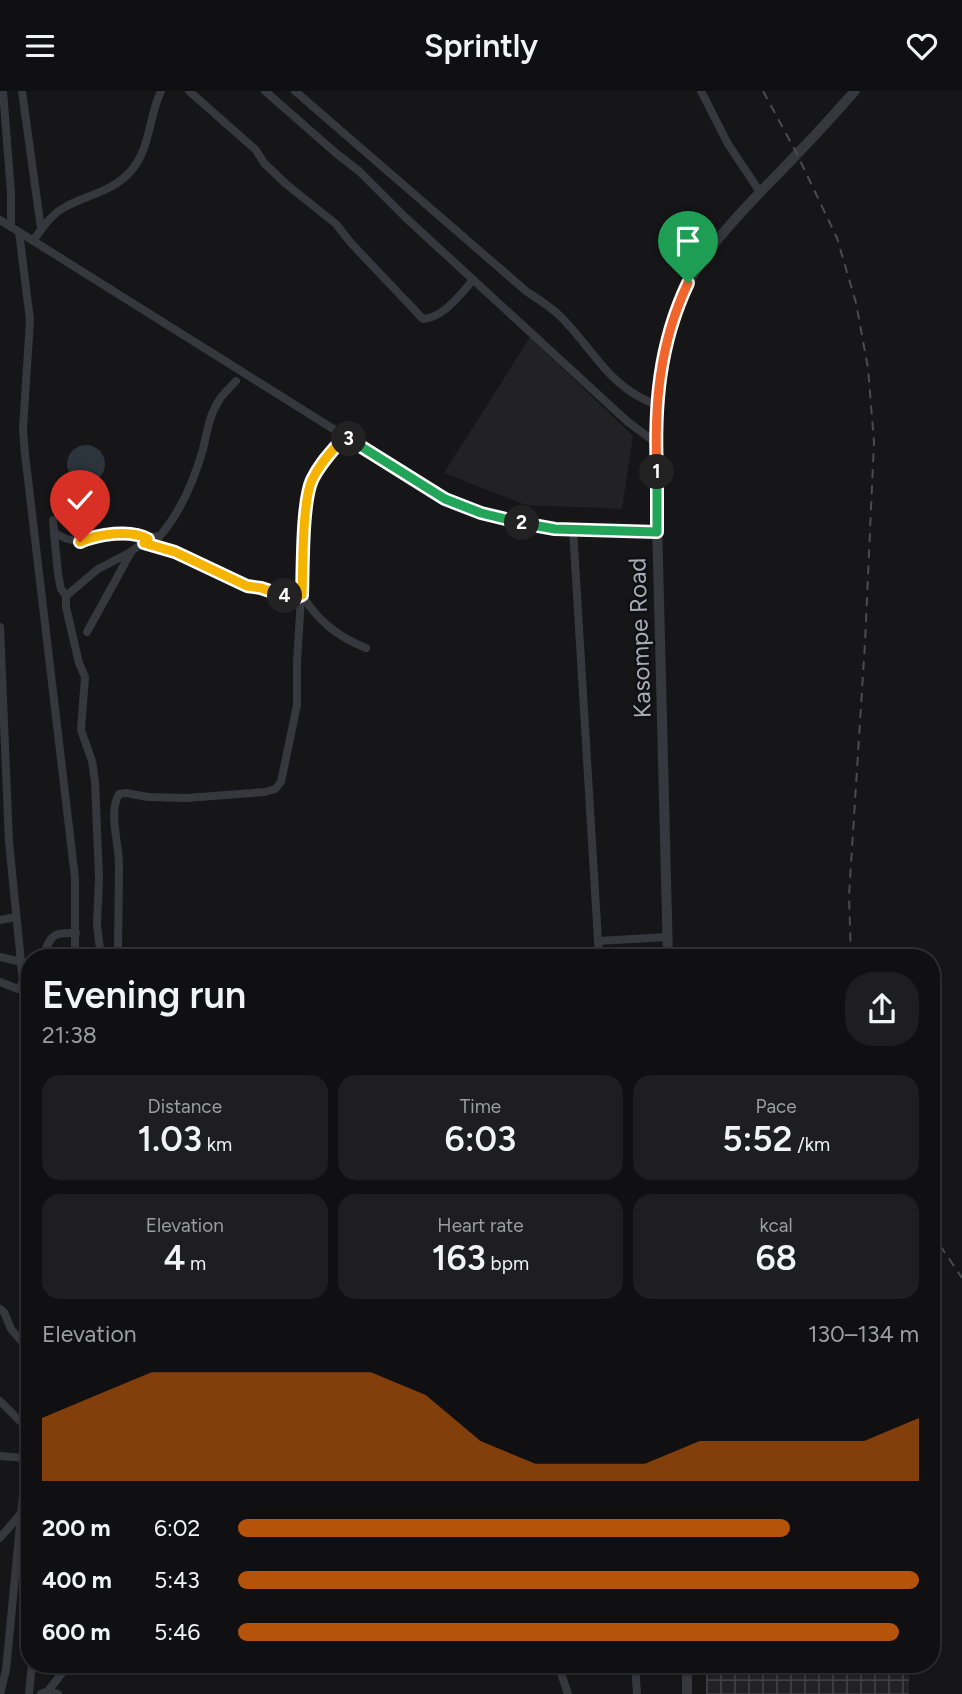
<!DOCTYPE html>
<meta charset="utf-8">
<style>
body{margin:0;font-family:Figtree,sans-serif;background:#1e1e20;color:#f1f3f6;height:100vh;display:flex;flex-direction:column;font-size:26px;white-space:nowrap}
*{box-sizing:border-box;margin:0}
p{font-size:23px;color:#9c9d9f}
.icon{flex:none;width:38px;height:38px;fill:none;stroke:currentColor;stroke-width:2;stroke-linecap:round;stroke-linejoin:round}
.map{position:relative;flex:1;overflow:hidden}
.drawer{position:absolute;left:21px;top:858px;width:919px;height:724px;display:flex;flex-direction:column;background:#101012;border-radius:28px;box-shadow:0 2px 5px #0004,0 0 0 2px #303032}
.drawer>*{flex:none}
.pin{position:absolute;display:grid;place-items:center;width:60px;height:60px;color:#fff;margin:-72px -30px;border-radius:50% 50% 50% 0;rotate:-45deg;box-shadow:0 0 7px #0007}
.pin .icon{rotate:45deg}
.km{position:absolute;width:35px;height:35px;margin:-18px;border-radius:50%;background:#222;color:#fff;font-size:19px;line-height:35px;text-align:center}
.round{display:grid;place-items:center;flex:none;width:74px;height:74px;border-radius:28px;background:#1e1e20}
.headline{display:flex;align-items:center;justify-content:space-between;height:119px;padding:0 21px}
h1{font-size:38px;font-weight:600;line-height:52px}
.stats{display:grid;grid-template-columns:repeat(3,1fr);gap:10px;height:119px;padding:7px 21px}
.stats div{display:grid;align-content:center;border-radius:18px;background:#1e1e20;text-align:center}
.stats b{font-size:35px;font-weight:600}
.stats small{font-size:19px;font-weight:400}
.stats p{font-size:19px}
.chart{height:196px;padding:14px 21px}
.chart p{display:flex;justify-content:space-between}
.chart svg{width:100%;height:126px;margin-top:7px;fill:#b45309;opacity:.7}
ul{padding:0 21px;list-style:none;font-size:23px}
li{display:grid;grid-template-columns:112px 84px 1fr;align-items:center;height:52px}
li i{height:18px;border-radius:9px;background:#b45309}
header{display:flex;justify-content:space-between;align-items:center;height:91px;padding:0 21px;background:#101012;font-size:32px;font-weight:600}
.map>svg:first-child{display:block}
.built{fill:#222225}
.industrial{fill:url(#industrial-grid)}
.water{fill:#2c353c}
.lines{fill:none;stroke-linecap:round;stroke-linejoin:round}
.minor{stroke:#37383d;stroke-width:8}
.tertiary{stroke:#37383d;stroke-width:10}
.rail{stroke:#4a4c52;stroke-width:2;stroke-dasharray:9 7;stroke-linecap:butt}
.split-1-casing{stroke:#fff;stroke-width:14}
.split-2-casing{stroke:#fff;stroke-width:14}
.split-3-casing{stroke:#fff;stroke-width:14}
.split-4-casing{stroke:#fff;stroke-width:14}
.split-5-casing{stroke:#fff;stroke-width:14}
.split-1{stroke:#f0652b;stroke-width:9}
.split-2{stroke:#22a559;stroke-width:9}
.split-3{stroke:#22a559;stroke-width:9}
.split-4{stroke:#f5b400;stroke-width:9}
.split-5{stroke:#f5b400;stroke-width:9}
.labels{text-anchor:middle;stroke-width:5;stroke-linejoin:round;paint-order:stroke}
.street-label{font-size:24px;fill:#a8adb8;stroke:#111113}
</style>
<header><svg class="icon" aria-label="menu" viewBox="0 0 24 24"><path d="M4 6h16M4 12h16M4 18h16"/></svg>Sprintly<svg class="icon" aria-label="heart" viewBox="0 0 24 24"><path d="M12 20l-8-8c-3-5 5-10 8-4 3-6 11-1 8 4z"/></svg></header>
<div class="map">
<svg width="962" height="1603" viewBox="0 0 962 1603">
<defs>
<pattern id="industrial-grid" width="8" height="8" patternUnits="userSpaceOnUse" patternTransform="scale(1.75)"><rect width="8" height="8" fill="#222225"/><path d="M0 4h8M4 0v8" fill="none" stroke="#3f3f43"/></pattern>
</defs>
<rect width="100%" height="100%" fill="#161618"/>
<polygon class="built" points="530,246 633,345 622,418 526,414 444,382"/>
<rect class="industrial" x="706" y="1573" width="203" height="30"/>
<circle class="water" cx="86" cy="373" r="19"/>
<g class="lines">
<g class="minor">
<polyline points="3,0 11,101 11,136"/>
<polyline points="22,0 41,138"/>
<path d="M189 0 256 59 264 72 286 93 336 133 351 152 423 228C443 227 461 203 473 189"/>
<polyline points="265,0 337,63 359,80 406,127 628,331 655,351"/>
<path d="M295 0 526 200C538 208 551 216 561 226 594 259 609 297 657 314"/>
<polyline points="701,0 728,53 760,101"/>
<polyline points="0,129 445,408 481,422 555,438 657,441"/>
<polyline points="19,141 30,229 23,338 25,363 75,787 75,866"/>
<path d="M33 150C42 137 52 122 67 115 88 104 113 100 130 81 151 58 148 27 161 0"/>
<path d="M53 429 54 441C84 465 118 429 148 448"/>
<polyline points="573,438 599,866"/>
<polyline points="54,441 58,483 61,498 66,505 66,516 79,572 85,586 81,639 92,670 95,690 99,787 97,834 101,866"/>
<path d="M144 452 175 461 247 495 261 497 293 508 302 504C318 530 338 546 366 557"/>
<path d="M66 505 98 478 129 462 151 446 160 445C182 419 194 390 203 358 207 342 209 325 218 311 222 303 230 297 236 290"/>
<polyline points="0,536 9,751 23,891 18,898 0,891"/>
<polyline points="87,541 131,461"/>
<polyline points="0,829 16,826"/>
<polyline points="598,850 667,846"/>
<polyline points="0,866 30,873"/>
<path d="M42 866C52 845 50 841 76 842"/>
<path d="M118 866C118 835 119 804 119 773 119 752 108 722 119 703L126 702 148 706 186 707 265 701 275 698 281 691 297 614V572L307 409C313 382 327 365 345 345"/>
<polyline points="0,1218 4,1221 11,1238 30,1260"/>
<polyline points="0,1310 29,1339"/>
<polyline points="0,1365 26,1367"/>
<polyline points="0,1447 23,1420"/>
<polyline points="558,1573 568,1603"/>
<polyline points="635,1573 637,1603"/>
<polyline points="48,1600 58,1603"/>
<polyline points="0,1603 6,1579 30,1331"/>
<polyline points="29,1603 32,1573"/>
<polyline points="41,1603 48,1600 69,1573"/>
</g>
<g class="tertiary">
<path d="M668 866 655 351C657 305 660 262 676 219 699 157 753 110 797 63 817 43 836 21 855 0"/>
<polyline points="687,1573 687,1603"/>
</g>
<g class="rail">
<polyline points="763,0 797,63 837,147 856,212 868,277 874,351 865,552 849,805 851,866"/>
<polyline points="931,1141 962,1187"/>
</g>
</g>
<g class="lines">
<g class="split-1-casing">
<path id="split-1" d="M657 381C654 315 659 253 688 192"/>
</g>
<g class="split-2-casing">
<polyline id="split-2" points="522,432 555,438 657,441 657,381"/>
</g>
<g class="split-3-casing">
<polyline id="split-3" points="349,348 445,408 481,422 522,432"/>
</g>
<g class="split-4-casing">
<path id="split-4" d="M285 505 293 508 302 504C303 477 302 411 312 389 320 372 333 359 345 345L349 348"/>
</g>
<g class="split-5-casing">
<path id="split-5" d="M80 451C98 443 131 438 148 448L144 452 175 461 247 495 261 497 285 505"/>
</g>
<use href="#split-1" class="split-1"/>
<use href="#split-2" class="split-2"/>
<use href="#split-3" class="split-3"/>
<use href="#split-4" class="split-4"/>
<use href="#split-5" class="split-5"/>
</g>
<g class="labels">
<g class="street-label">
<text transform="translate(640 547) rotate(-92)" y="8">Kasompe Road</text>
</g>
</g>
</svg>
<div class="pin" style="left:688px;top:192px;background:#1e9e55"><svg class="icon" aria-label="arrive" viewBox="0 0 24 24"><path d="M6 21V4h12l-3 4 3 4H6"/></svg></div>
<div class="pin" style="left:80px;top:451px;background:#d93025"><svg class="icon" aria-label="check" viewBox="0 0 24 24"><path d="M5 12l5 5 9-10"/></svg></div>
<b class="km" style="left:657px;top:381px">1</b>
<b class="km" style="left:522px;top:432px">2</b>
<b class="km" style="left:349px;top:348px">3</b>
<b class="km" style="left:285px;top:505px">4</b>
<section class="drawer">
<div class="headline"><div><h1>Evening run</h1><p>21:38</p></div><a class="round"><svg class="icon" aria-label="share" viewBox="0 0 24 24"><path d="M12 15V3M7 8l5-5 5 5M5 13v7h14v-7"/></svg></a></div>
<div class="stats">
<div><p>Distance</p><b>1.03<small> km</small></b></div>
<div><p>Time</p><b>6:03</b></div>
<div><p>Pace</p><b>5:52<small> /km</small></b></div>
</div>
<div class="stats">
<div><p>Elevation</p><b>4<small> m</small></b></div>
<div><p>Heart rate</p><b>163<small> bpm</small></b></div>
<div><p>kcal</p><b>68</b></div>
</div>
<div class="chart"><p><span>Elevation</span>130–134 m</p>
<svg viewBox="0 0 160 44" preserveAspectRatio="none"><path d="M0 44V22L10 14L20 6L30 6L40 6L50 6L60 6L70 14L80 30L90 38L100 38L110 38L120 30L130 30L140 30L150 30L160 22V44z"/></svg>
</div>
<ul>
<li><b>200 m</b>6:02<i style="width:81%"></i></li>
<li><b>400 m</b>5:43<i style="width:100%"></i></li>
<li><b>600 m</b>5:46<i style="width:97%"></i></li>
</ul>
</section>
</div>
